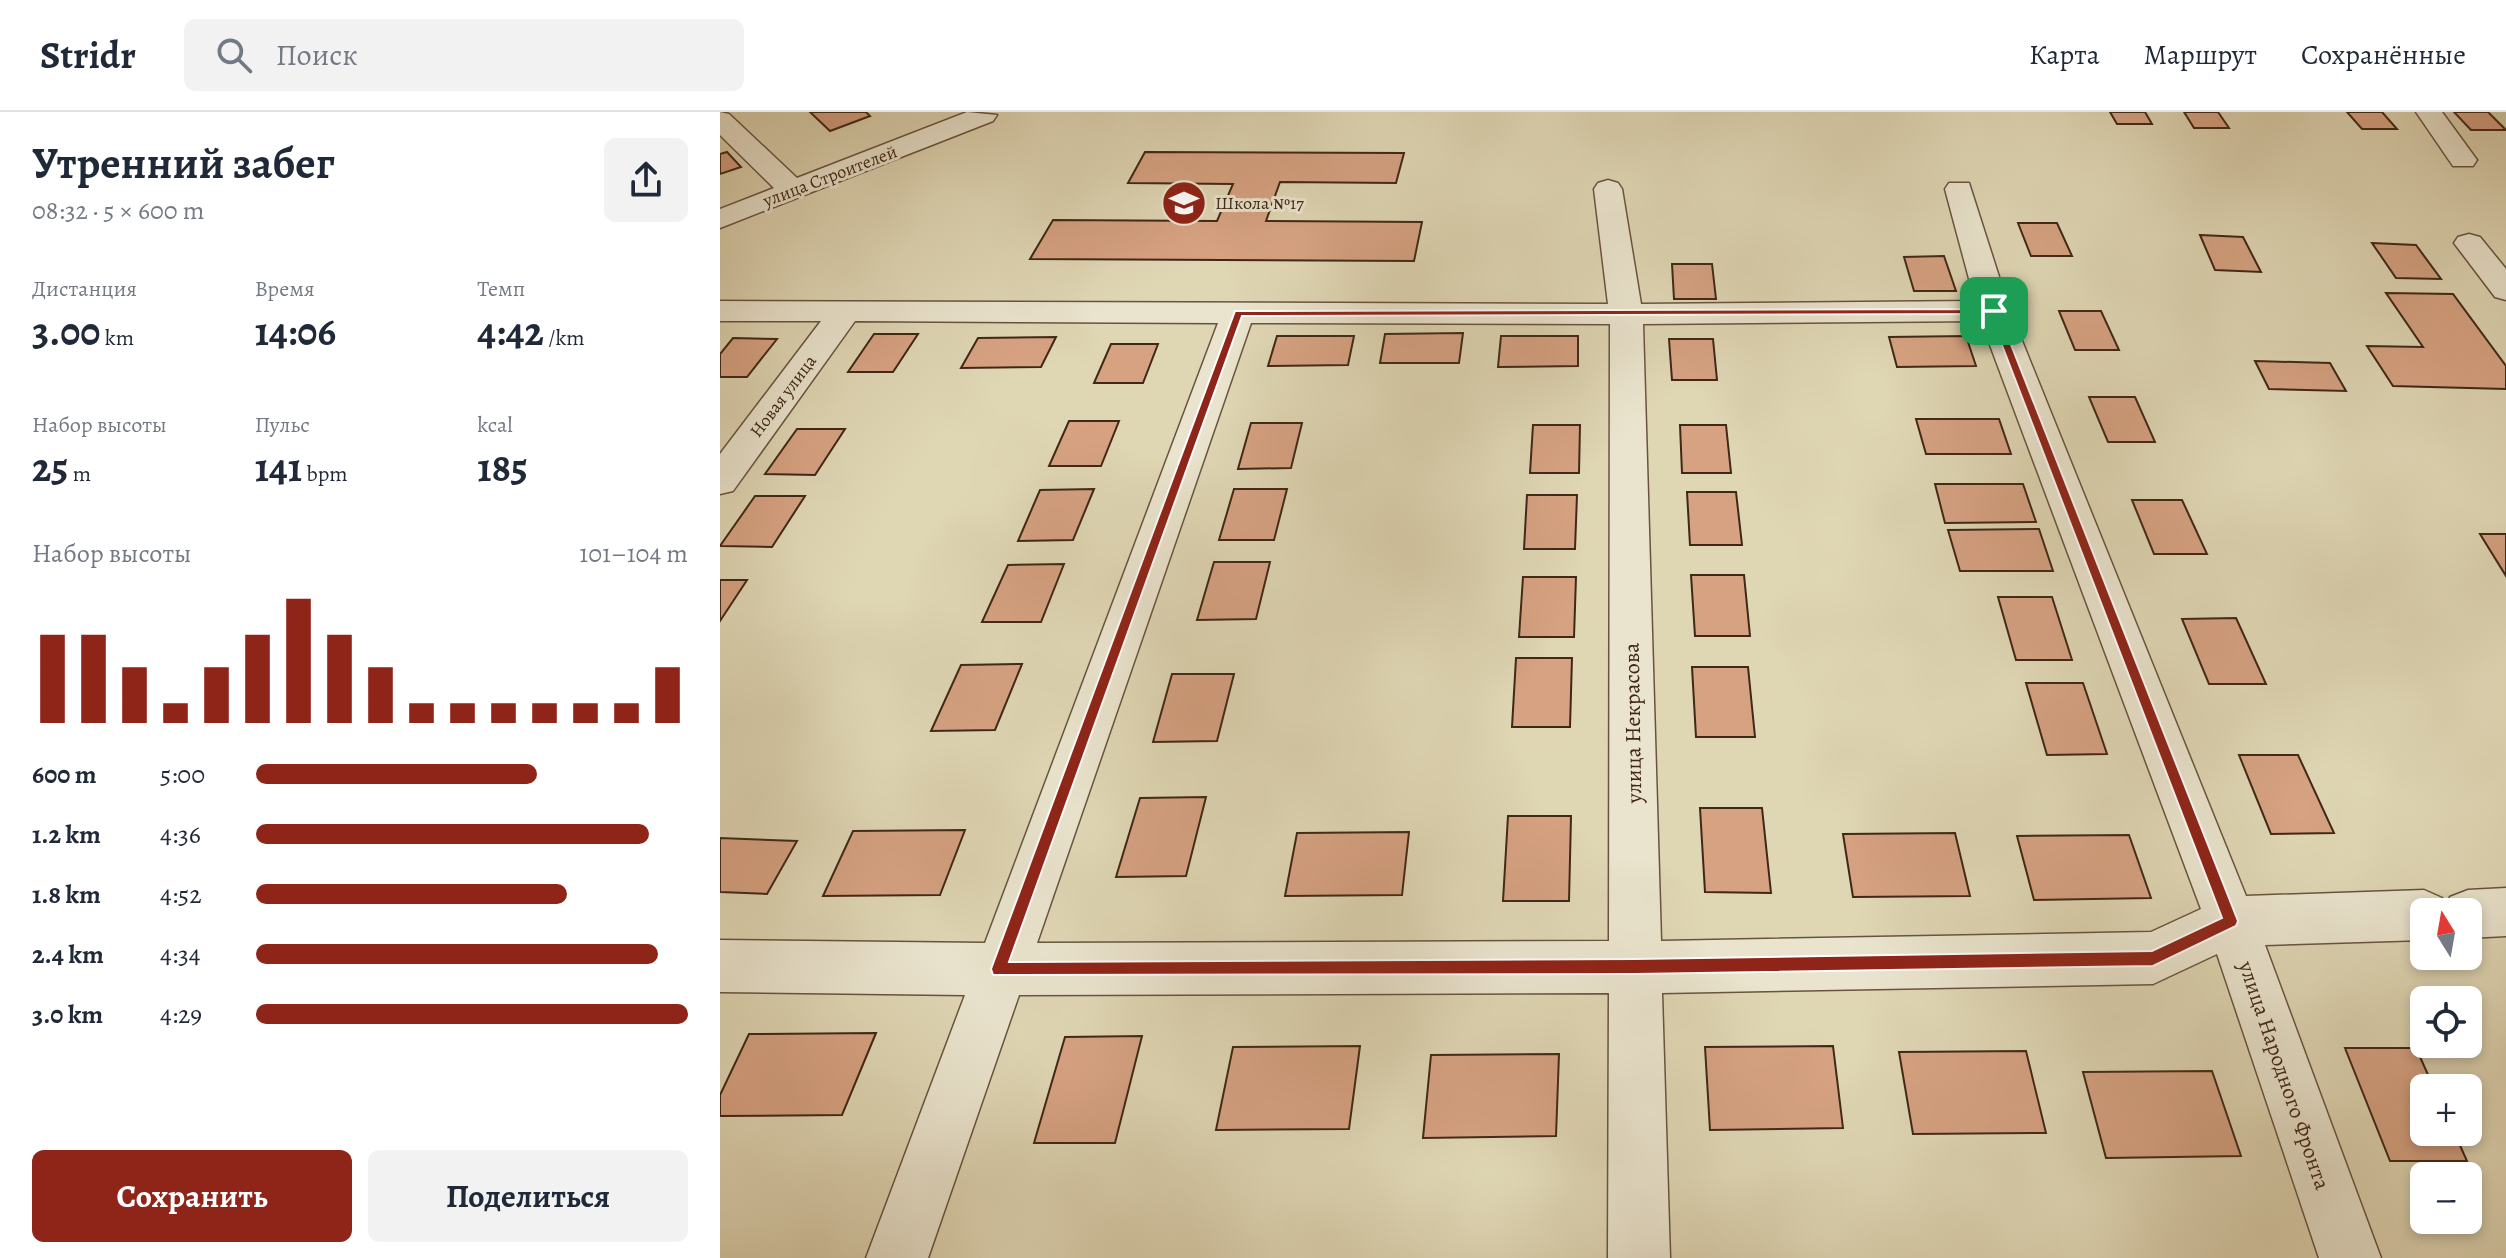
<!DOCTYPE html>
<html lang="ru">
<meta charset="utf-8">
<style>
body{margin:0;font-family:Alegreya,serif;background:#f2f2f3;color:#1f2937;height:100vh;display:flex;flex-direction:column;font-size:30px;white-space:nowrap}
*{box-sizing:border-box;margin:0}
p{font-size:26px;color:#747a83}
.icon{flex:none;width:44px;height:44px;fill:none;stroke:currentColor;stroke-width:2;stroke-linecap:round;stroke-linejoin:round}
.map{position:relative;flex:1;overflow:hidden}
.details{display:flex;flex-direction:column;background:#fff;width:720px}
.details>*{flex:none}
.needle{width:52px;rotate:349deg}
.controls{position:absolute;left:1690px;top:786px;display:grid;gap:16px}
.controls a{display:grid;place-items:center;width:72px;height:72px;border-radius:12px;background:#fff;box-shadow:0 4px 12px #0003;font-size:40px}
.pin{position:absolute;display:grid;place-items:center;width:68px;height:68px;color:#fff;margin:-34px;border-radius:16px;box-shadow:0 4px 12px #0006}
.round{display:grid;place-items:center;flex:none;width:84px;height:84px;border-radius:12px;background:#f2f2f3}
.overview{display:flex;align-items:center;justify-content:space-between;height:136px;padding:0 32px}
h1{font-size:44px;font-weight:700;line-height:60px}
.figures{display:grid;grid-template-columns:repeat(3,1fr);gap:12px;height:136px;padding:8px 32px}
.figures div{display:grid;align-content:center}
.figures b{font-size:40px;font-weight:700}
.figures small{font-size:22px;font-weight:400}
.figures p{font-size:22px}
.chart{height:224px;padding:16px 32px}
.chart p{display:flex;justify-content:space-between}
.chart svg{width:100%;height:144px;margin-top:8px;stroke:#8f2418;stroke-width:6}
.button{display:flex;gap:16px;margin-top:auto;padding:16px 32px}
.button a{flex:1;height:92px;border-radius:12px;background:#8f2418;color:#fff;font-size:32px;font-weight:700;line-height:92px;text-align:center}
.button a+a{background:#f2f2f3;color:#1f2937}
ul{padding:0 32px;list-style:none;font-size:26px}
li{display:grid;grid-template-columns:128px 96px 1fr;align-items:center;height:60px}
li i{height:20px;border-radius:10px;background:#8f2418}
header{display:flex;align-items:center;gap:48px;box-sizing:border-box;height:112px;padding:0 40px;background:#fff;border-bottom:2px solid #e0e1e3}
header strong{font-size:38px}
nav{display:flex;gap:44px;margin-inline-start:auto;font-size:28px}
.search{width:560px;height:72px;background:#f2f2f3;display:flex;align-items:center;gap:20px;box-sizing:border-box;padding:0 28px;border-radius:12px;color:#747a83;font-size:30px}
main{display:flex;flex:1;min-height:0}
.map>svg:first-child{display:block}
.building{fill:#d6a282;stroke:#402816;stroke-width:2}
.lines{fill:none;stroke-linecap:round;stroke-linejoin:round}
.minor-casing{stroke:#68543e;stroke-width:3}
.minor{fill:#eae4ce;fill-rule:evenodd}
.route{fill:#8f2418;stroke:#fff;stroke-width:2;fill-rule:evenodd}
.labels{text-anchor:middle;stroke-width:6;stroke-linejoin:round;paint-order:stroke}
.far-street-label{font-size:18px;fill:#402816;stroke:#eae4ce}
.far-poi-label{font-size:18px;fill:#402816;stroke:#eae4ce;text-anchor:start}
.street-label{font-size:22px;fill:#402816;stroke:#eae4ce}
</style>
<header>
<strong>Stridr</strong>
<div class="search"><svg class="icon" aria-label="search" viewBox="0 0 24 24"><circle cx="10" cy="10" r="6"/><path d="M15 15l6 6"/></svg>Поиск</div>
<nav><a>Карта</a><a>Маршрут</a><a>Сохранённые</a></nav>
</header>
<main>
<section class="details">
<div class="overview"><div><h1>Утренний забег</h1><p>08:32 · 5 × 600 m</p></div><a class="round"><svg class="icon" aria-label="share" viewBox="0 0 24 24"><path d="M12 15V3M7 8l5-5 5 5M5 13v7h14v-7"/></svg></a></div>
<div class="figures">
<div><p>Дистанция</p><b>3.00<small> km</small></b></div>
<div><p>Время</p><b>14:06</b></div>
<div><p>Темп</p><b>4:42<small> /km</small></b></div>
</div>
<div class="figures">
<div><p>Набор высоты</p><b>25<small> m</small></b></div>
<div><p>Пульс</p><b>141<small> bpm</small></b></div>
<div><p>kcal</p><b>185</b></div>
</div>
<div class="chart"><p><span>Набор высоты</span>101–104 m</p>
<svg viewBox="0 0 160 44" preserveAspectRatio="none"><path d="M5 44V17M15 44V17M25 44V27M35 44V38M45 44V27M55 44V17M65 44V6M75 44V17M85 44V27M95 44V38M105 44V38M115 44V38M125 44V38M135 44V38M145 44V38M155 44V27"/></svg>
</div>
<ul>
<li><b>600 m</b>5:00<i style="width:65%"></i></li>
<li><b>1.2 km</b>4:36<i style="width:91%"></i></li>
<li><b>1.8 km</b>4:52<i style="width:72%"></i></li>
<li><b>2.4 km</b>4:34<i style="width:93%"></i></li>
<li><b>3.0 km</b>4:29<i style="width:100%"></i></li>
</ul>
<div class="button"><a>Сохранить</a><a>Поделиться</a></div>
</section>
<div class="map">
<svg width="1786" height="1146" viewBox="0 0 1786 1146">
<rect width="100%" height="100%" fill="#dfd6b4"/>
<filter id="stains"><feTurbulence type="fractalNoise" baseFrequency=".0025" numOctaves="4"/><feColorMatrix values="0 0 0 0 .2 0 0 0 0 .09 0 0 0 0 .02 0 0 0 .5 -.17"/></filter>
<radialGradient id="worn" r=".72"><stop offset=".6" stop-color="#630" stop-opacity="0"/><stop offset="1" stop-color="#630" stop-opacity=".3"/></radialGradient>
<g class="building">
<polygon points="90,0 146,0 150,4 110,19"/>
<polygon points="1390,0 1425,0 1432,12 1397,12"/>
<polygon points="1464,0 1498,0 1509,16 1474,16"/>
<polygon points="1627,0 1662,0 1677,17 1642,17"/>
<polygon points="1734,0 1768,0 1786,18 1751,18"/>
<polygon points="7,40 21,55 0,62 0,42"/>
<polygon points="425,40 684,41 676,71 560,70 546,109 702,110 694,149 310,147 333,108 497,109 513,72 408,71"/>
<polygon points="1298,111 1337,111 1352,144 1311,144"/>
<polygon points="1480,123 1523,125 1541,160 1495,158"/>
<polygon points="1652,131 1696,133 1721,167 1676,166"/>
<polygon points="1224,144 1236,179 1194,179 1184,145"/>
<polygon points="952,152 992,152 996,187 954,187"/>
<polygon points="1666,181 1733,182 1786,254 1786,277 1673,274 1647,234 1703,235"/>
<polygon points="1339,199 1381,199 1399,238 1355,238"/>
<polygon points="743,221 739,251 660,251 665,222"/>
<polygon points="154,222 198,222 173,260 128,260"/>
<polygon points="557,224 634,224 628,253 548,254"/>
<polygon points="781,224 858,224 858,254 778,255"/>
<polygon points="1246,224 1256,254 1177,255 1169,225"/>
<polygon points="336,225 321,255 241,256 258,226"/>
<polygon points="13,226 57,227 27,265 0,265 0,242"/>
<polygon points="949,227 993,227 997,268 952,268"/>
<polygon points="391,232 438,232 423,271 374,271"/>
<polygon points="1535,249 1610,251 1626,279 1549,277"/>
<polygon points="1369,285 1415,285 1435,330 1388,330"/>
<polygon points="1196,307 1279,307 1291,342 1206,342"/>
<polygon points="349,309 399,309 381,354 329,354"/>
<polygon points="531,311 582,311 571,356 518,357"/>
<polygon points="813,313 860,313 859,361 810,361"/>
<polygon points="960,313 1006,313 1011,361 962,361"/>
<polygon points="77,317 125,317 95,363 45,362"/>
<polygon points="1215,372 1303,372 1316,410 1225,411"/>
<polygon points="374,377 353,428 298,429 320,378"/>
<polygon points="514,377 567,377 554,428 499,428"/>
<polygon points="967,380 1016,380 1022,433 970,433"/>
<polygon points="807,383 857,383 855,437 804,437"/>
<polygon points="35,384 85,384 52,435 0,434"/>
<polygon points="1412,388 1462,388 1487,442 1434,442"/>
<polygon points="1319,417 1333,459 1240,459 1228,418"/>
<polygon points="1760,422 1786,422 1786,464"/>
<polygon points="494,450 550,450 536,507 477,508"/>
<polygon points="344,452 321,510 262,510 288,453"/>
<polygon points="971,463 1024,463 1030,524 975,524"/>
<polygon points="803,465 856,465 854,525 799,525"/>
<polygon points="0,468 27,468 0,509"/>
<polygon points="1278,485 1332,485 1352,548 1296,548"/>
<polygon points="1516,506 1546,572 1489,572 1462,507"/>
<polygon points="796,546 852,546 850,615 792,615"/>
<polygon points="302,552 275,618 211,619 241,553"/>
<polygon points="972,555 1028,555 1035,625 976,625"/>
<polygon points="452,562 514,562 497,629 433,630"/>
<polygon points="1306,571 1363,571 1387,642 1327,643"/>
<polygon points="1519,643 1578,643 1614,721 1551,722"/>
<polygon points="486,685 466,764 396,765 420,686"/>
<polygon points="980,696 1042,696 1051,781 985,780"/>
<polygon points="788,704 851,704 849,789 783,789"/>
<polygon points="245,718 220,783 103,784 133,719"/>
<polygon points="689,720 682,783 565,784 577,721"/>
<polygon points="1235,721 1250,784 1133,785 1123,722"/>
<polygon points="1409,723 1431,786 1314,788 1297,724"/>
<polygon points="0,726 77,729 47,782 0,780"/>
<polygon points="156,921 122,1003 0,1004 0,983 29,922"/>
<polygon points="422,924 395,1031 314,1031 345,925"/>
<polygon points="640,934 629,1017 496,1018 513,935"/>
<polygon points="1113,934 1123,1016 990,1018 985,935"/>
<polygon points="1625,936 1696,936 1714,976 1704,976 1704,1020 1734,1020 1747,1049 1670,1049"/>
<polygon points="1306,939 1326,1021 1193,1022 1179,940"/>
<polygon points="839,942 836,1024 703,1026 711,943"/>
<polygon points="1492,959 1521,1044 1386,1046 1363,960"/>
</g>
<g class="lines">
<g class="minor-casing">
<g id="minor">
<polygon points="0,0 9,2 77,66 247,0 277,3 273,9 0,116 0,97 54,76 0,23"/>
<polygon points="1696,0 1722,0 1757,48 1753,54 1733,54"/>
<path d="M888 68 898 71 902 77 921 192 1255 189 1225 77 1229 71H1249L1290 199 1526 784 1704 778 1722 786 1726 794 1730 785 1748 778 1786 776V824L1748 826V800H1704V828L1545 833 1661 1146H1599L1497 842 1433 872 942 881 950 1146H888L889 881 299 883 208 1146H146L245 883 0 880V828L265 831 498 211 135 209 13 379 0 382V342L101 209H0V189L888 192 874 77 878 71ZM1261 209 1481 797 1431 820 941 829 923 212ZM531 211 890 212 889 829 317 831Z"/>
<polygon points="1749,122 1760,125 1786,157 1786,188 1775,185 1734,131 1738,125"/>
</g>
</g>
<use href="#minor" class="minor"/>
</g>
<path class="route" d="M1277 197 1518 809 1516 814 1433 854 915 862 273 863 271 857 515 199ZM1270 202 1502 806 1432 839 915 847 289 850 522 204Z"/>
<defs>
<g id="school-disc" transform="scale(2.3)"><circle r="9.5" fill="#8f2418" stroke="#eae4ce"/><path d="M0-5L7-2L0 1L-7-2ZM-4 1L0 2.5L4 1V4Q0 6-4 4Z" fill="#fff"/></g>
</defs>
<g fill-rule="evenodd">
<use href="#school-disc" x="464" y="91"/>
</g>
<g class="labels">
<g class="far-street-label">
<text transform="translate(110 64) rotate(-21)" y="6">улица Строителей</text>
<text transform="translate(63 284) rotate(-53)" y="6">Новая улица</text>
</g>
<g class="far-poi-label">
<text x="495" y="97">Школа №17</text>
</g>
<g class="street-label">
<text transform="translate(912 611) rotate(-91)" y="8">улица Некрасова</text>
<text transform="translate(1565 963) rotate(71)" y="8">улица Народного Фронта</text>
</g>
</g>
<rect width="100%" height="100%" filter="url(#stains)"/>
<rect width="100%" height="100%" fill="url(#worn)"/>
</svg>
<div class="controls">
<a><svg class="needle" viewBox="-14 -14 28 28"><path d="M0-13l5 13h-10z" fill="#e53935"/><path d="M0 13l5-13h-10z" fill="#747a83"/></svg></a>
<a><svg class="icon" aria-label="locate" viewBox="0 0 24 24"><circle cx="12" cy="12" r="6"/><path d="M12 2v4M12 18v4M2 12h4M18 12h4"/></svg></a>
<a>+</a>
<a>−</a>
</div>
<div class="pin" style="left:1274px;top:199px;background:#1e9e55"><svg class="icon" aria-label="arrive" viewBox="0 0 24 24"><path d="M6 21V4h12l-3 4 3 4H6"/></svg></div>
</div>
</main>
